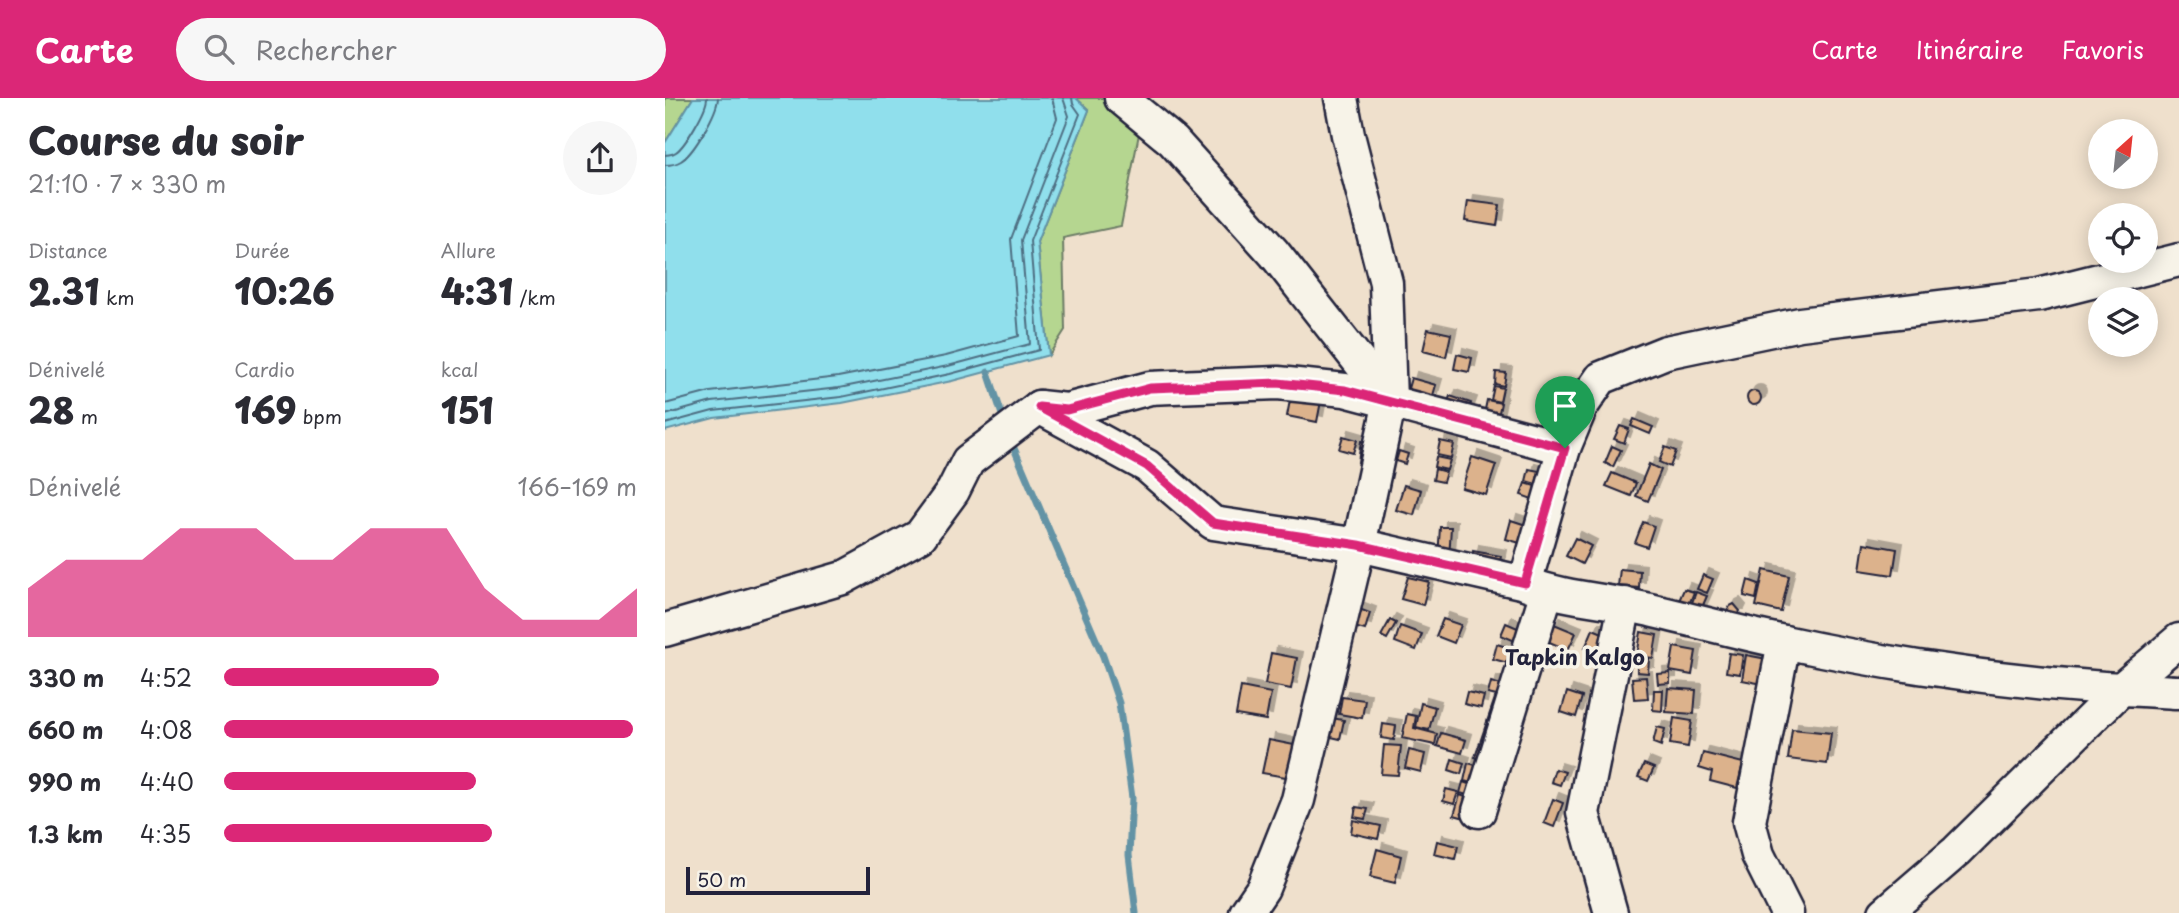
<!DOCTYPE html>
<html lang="fr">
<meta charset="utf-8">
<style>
body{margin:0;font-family:"Playpen Sans",sans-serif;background:#f7f7f7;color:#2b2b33;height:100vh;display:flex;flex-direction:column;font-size:26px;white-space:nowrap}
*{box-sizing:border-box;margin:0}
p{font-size:23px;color:#7c7c81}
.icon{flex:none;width:38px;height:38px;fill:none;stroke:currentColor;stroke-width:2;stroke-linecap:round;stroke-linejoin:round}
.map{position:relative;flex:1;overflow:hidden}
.side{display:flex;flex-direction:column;background:#fff;width:665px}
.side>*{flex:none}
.needle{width:46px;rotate:27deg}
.tools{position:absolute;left:1423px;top:21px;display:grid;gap:14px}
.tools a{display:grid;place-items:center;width:70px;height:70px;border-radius:50%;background:#fff;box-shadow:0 4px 18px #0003;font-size:35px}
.scale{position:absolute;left:21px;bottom:18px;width:184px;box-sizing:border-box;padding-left:7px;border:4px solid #22223b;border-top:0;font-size:19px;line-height:24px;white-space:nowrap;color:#22223b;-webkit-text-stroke:5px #f7f3e8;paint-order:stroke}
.pin{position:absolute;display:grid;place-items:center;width:60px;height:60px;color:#fff;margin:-72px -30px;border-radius:50% 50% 50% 0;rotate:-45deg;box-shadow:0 0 7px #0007}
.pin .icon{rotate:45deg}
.round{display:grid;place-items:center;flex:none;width:74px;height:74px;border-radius:37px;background:#f7f7f7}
.headline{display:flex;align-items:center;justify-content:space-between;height:119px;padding:0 28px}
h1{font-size:38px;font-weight:800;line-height:52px}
.stats{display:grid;grid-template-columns:repeat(3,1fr);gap:10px;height:119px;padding:7px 28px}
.stats div{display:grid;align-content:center}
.stats b{font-size:35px;font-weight:800}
.stats small{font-size:19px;font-weight:400}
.stats p{font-size:19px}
.chart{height:196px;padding:14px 28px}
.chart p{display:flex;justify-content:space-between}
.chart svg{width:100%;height:126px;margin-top:7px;fill:#db2777;opacity:.7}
ul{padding:0 28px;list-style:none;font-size:23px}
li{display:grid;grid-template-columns:112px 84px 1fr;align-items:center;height:52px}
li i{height:18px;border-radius:9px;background:#db2777}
header{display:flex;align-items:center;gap:42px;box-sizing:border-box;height:98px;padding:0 35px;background:#db2777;color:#fff}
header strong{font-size:33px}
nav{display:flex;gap:38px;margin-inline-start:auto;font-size:24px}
.search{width:490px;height:63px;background:#f7f7f7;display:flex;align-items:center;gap:18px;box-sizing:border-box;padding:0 24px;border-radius:38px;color:#7c7c81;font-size:26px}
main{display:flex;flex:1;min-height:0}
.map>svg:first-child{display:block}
.green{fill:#b5d690;stroke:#6c7c66;stroke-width:2}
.water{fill:#90dfec;stroke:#6493a5;stroke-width:2}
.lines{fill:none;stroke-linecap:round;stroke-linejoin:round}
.shore{stroke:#4e6e82;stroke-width:2}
.stream{stroke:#6493a5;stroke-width:7}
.building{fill:#dcb28c;stroke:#22223b;stroke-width:2;filter:url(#shadow)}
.minor-casing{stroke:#22223b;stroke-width:37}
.minor{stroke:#f7f3e8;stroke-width:32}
.route-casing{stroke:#fff;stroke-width:14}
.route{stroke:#db2777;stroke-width:9}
.labels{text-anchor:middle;stroke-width:7;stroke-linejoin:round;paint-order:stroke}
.quarter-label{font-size:21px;font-weight:bold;fill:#22223b;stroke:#f7f3e8}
</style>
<header>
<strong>Carte</strong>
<div class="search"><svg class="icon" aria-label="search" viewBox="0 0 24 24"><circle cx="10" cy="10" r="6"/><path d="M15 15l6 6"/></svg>Rechercher</div>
<nav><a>Carte</a><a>Itinéraire</a><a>Favoris</a></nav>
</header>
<main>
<section class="side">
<div class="headline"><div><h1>Course du soir</h1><p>21:10 · 7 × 330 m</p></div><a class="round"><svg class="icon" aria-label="share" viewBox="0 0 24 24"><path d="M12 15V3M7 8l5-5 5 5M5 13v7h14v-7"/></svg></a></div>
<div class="stats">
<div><p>Distance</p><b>2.31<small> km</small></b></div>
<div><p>Durée</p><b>10:26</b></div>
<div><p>Allure</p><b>4:31<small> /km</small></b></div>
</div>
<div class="stats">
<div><p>Dénivelé</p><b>28<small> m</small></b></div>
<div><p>Cardio</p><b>169<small> bpm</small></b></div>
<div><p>kcal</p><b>151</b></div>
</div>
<div class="chart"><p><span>Dénivelé</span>166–169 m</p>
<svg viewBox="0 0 160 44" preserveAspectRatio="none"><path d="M0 44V27L10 17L20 17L30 17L40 6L50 6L60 6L70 17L80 17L90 6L100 6L110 6L120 27L130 38L140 38L150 38L160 27V44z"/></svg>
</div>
<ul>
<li><b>330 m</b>4:52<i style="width:52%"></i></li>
<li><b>660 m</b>4:08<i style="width:99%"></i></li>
<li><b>990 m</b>4:40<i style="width:61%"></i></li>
<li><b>1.3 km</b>4:35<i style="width:65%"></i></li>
</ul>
</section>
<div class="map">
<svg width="1514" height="815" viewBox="0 0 1514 815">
<defs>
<filter id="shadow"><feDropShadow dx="6" dy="-6" stdDeviation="0" flood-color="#0004"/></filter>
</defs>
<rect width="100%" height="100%" fill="#efe0cc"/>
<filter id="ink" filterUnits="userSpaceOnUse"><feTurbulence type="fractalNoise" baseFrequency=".0143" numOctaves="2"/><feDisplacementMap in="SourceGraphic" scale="14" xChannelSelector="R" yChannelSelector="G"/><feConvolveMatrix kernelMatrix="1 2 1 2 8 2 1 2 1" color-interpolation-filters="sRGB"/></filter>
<g filter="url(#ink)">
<g class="green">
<polygon points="0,0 28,0 0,45"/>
<polygon points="411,0 481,0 456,128 398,140 400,232 384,257 372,144 424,12"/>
</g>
<polygon class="water" points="28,0 411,0 424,12 372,144 384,257 287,283 177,305 49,320 0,333 0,45"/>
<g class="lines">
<g class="shore">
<path d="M0 57C5 56 7 57 11 54 20 48 42 11 42 0"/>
<path d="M0 67C6 67 11 66 16 63 29 55 52 15 53 0"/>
<polyline points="0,306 45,294 173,279 281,258 354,238 346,141 392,20 387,0"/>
<polyline points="0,317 47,304 174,290 283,268 365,246 356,142 404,18 398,0"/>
<polyline points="0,326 48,313 176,299 285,276 374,252 365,143 415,16 408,6 407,0"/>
</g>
<g class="stream">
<polyline points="323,274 340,326"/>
<polyline points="345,341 438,558 454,605 467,700 464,757 471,815"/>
</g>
</g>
<g class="building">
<polygon points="803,103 835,107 832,128 800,123"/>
<polygon points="763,231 786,236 781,259 758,253"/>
<polygon points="792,256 807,260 804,274 789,271"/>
<polygon points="831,274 841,275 839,288 830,286"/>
<polygon points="746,280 771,287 767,301 742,294"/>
<polygon points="829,288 838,290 835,304 826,302"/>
<circle cx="1089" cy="300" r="7"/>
<polygon points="626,297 656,303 652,324 622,318"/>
<polygon points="785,298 806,305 802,316 781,309"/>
<polygon points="822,302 836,305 832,324 818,321"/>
<polygon points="969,321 988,329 985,336 966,328"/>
<polygon points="955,328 964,331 959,345 949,341"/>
<polygon points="678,338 692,342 688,355 674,351"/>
<polygon points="696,343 707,344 705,365 693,364"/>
<polygon points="775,343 789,346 786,360 772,357"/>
<polygon points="947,348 956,352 948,369 940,365"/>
<polygon points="1000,349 1011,353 1005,369 994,364"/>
<polygon points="734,353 743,356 740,366 731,363"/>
<polygon points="771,359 785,362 782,372 769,369"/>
<polygon points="807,359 831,367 821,397 797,390"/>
<polygon points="984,366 996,372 983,403 971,398"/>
<polygon points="770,371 781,374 778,384 768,382"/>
<polygon points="864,371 874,373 871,386 861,383"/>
<polygon points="947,375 971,385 966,398 941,388"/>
<polygon points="860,385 870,388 867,401 856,397"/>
<polygon points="739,387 756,392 749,417 731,412"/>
<polygon points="846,422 861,427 855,445 841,441"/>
<polygon points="978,424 989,428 982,449 970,445"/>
<polygon points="775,429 786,429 784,461 773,460"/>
<polygon points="910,440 926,448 917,466 901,458"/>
<polygon points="1199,445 1232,451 1228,477 1195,472"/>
<polygon points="808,453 836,458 833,473 805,468"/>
<polygon points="955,471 975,473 974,490 953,488"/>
<polygon points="1099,472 1124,478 1116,514 1091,508"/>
<polygon points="1038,477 1048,481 1042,495 1032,491"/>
<polygon points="743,479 764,484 758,507 736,501"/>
<polygon points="1083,482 1094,486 1091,501 1079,498"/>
<polygon points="1019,491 1029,494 1023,509 1013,505"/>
<polygon points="1031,494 1042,498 1035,514 1025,510"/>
<polygon points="1069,506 1075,513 1073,517 1064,517 1063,512 1065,508"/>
<polygon points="694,511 705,515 700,532 689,529"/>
<polygon points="778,521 796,527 789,545 771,538"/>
<polygon points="725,522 731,525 722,541 716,538"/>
<polygon points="841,525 855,531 850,543 836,537"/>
<polygon points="889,526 911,535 903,552 882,543"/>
<polygon points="735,528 757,536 751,552 730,544"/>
<polygon points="928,531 940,536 932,555 920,550"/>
<polygon points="976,534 992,537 988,560 972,558"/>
<polygon points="832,546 847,551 843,565 828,561"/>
<polygon points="1009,549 1031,553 1027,577 1005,573"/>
<polygon points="606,555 632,560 626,591 600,586"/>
<polygon points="1064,555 1078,557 1075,576 1061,574"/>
<polygon points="1081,557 1107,562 1103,587 1077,582"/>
<polygon points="972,561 984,561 983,575 972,574"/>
<polygon points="1005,575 1005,585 993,586 992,576"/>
<polygon points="981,579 983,600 969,601 967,580"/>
<polygon points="826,584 843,589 840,600 823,596"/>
<polygon points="576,589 606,595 601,622 571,617"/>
<polygon points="1003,590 1031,592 1029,616 1001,614"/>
<polygon points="989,592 998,592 997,613 988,612"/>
<polygon points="802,594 819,598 816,610 799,606"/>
<polygon points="902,594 917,599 911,619 896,614"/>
<polygon points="677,599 700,602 697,620 674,616"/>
<polygon points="830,600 846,606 827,664 810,659"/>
<polygon points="756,605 770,609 764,632 751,629"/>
<polygon points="742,616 751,618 749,630 772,636 770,647 737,640"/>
<polygon points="666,620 679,622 675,641 662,638"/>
<polygon points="1009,620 1027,623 1023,649 1005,646"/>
<polygon points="718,626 731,628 729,642 716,640"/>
<polygon points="992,629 1000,631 996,648 988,645"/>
<polygon points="1127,631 1166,635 1162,666 1123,661"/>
<polygon points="776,635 801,642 797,655 772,648"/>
<polygon points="604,642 634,648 627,680 597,675"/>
<polygon points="719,647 736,648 733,677 716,676"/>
<polygon points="744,652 760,656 756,674 740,670"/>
<polygon points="1038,655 1078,665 1072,690 1045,683 1047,674 1034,670"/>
<polygon points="787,661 799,665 796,676 784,672"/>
<polygon points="803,665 814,668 810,686 799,683"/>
<polygon points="979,666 989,670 983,683 973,679"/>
<polygon points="890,671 900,674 895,687 886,684"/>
<polygon points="798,684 809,688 806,698 795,695"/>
<polygon points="781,691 793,694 789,706 778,703"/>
<polygon points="795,697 806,701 800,720 789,717"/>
<polygon points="888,701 898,705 889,729 879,725"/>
<polygon points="691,709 703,711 700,721 689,719"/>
<polygon points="688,722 716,728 713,741 686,735"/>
<polygon points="772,743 793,748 790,761 769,756"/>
<polygon points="712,751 736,758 730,785 705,779"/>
</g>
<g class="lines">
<g class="minor-casing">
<g id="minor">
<polyline points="456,0 508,43 609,155 725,303"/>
<path d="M374 309 482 368 548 425 694 447 860 485C901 501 946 502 989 513 1032 523 1075 535 1119 544 1248 572 1382 589 1514 594"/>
<polyline points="860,485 899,350 916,309 936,280 1001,254 1135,226 1374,197 1514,162"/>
<polyline points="0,532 178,480 255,438 288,393 303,363 374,309 402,312 485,290 613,285 680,292 899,350"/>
<polyline points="1119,544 1084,724 1093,757 1122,815"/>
<polyline points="814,713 882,493"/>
<polyline points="581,815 598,790 633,702 694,447 725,303 721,185 683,37 676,0"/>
<polyline points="946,815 918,715 960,506"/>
<polyline points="1220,815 1292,753 1455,592 1514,542"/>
</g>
</g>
<use href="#minor" class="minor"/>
</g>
</g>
<g class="lines" filter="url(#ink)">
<g class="route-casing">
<polygon id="route" points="613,285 680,292 900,350 860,485 694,447 548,425 482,368 374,309 402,312 485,290"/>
</g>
<use href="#route" class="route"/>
</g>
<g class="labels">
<g class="quarter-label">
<text x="910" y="567">Tapkin Kalgo</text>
</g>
</g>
</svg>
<div class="tools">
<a><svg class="needle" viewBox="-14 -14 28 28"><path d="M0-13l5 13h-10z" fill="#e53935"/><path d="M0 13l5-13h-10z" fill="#7c7c81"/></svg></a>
<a><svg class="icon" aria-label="locate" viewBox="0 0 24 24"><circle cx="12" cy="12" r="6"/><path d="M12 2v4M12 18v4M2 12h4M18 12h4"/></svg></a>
<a><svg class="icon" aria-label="layers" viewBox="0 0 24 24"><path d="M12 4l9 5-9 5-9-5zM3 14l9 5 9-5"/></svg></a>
</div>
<div class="scale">50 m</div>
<div class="pin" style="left:900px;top:350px;background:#1e9e55"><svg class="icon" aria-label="arrive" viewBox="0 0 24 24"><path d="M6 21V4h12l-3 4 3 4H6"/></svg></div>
</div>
</main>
